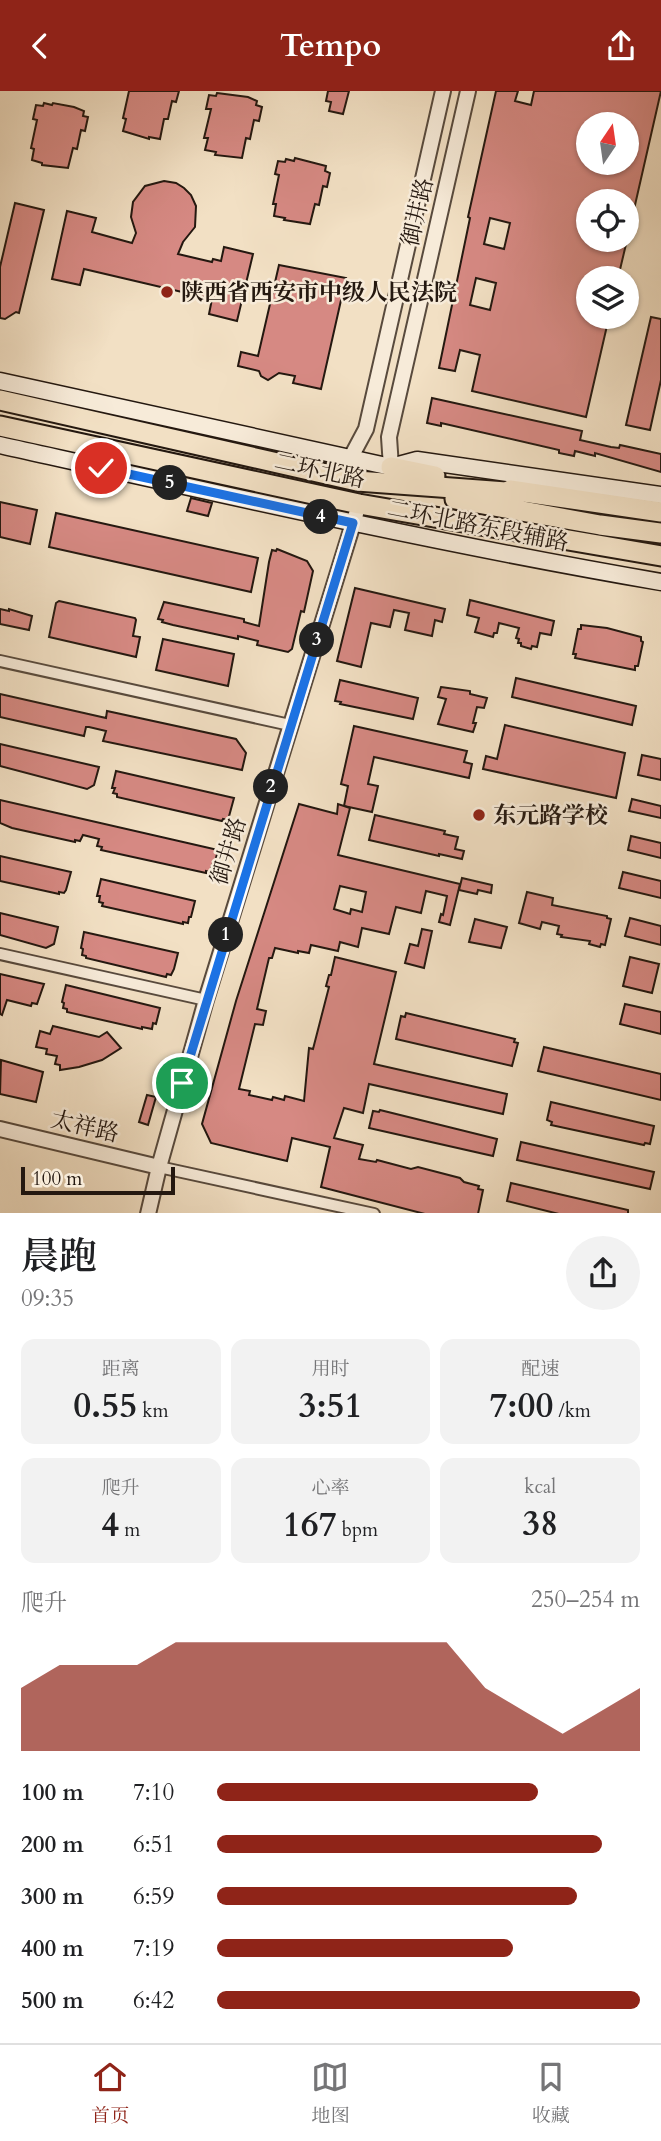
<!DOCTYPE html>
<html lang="zh">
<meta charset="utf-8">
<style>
body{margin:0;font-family:Cardo,"Noto Serif SC",serif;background:#f2f2f2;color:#202124;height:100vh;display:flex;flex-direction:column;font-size:26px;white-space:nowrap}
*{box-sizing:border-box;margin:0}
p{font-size:23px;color:#757577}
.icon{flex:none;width:38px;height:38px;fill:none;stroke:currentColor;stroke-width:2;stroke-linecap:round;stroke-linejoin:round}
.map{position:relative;height:1122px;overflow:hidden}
.side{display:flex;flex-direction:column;background:#fff;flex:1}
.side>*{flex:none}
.needle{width:46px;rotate:13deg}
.tools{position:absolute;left:576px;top:21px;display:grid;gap:14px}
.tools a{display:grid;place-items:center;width:63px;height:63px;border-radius:50%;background:#fff;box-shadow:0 2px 5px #0004;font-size:35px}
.scale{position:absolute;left:21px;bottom:18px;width:154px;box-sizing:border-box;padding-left:7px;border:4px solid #241810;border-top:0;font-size:19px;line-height:24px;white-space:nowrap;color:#241810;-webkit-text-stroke:5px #f7ebd9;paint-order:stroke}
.pin{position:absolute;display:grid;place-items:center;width:60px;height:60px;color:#fff;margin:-30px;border:4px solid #fff;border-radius:50%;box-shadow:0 2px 7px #0007}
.km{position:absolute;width:35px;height:35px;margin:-18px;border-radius:50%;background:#222;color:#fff;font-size:19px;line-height:35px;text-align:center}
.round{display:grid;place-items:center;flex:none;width:74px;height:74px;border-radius:37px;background:#f2f2f2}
.overview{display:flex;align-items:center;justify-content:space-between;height:119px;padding:0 21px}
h1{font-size:38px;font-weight:600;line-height:52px}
.metrics{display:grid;grid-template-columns:repeat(3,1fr);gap:10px;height:119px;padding:7px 21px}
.metrics div{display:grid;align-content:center;border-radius:14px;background:#f2f2f2;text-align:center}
.metrics b{font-size:35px;font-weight:600}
.metrics small{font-size:19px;font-weight:400}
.metrics p{font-size:19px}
.chart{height:196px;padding:14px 21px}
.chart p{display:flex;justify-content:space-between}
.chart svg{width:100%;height:126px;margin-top:7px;fill:#8f2418;opacity:.7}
ul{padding:0 21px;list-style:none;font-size:23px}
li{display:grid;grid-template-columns:112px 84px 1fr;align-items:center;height:52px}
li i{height:18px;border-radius:9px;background:#8f2418}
header{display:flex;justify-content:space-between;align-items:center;height:91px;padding:0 21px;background:#8f2418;color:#fff;font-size:32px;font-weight:600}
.menu{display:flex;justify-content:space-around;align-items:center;height:98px;border-top:2px solid #e0e0e0;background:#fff;font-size:19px;color:#757577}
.menu a{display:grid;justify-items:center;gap:4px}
.menu .on{color:#8f2418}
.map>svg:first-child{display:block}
.building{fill:#d68983;stroke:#241810;stroke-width:2;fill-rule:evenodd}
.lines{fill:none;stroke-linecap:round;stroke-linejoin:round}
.minor-casing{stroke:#584a3d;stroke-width:14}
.tertiary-casing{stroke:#584a3d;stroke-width:18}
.secondary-casing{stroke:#241810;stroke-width:19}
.trunk-casing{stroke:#241810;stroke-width:23}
.minor{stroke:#f7ebd9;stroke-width:10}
.tertiary{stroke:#f7ebd9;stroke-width:14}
.secondary{stroke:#f7ebd9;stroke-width:16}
.trunk{stroke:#f2e0c4;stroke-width:19}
.route-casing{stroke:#fff;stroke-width:14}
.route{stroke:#1a73e8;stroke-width:9}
.poi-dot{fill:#8f2418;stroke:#f7ebd9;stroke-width:2.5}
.labels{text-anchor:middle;stroke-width:5;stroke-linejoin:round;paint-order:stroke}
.street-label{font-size:23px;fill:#241810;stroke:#f7ebd9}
.poi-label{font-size:23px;font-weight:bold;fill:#241810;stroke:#f7ebd9;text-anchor:start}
</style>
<header><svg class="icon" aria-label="back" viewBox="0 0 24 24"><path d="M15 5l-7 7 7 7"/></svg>Tempo<svg class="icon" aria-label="share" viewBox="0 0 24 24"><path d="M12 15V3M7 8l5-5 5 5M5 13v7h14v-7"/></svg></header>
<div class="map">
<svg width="661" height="1123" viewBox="0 0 661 1123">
<rect width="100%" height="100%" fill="#f2e0c4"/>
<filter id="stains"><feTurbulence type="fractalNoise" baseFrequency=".00286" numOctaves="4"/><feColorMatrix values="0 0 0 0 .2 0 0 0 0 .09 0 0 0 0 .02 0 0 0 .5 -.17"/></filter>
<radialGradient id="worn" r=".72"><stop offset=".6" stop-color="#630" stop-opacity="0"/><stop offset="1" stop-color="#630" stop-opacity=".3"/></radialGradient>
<g class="building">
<polygon points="129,0 179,0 176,11 172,10 168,28 164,28 160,48 149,46 149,48 123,40 126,28 123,27"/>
<polygon points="328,0 349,0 343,23 329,20 331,11 326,10"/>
<path d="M496 0H518L515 10 531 14 534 0H661L630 136 626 135V110H588V149H627L618 187H588V226H609L586 326 472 300 480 264 460 259 455 280 439 277 470 127 468 126ZM588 33H626V72H588ZM490 127 510 132 504 158 484 153ZM476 187 496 192 490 219 470 214Z"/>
<polygon points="217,2 248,6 257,10 256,14 262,16 259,30 254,29 250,48 246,47 242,67 215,64 216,61 205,59 208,47 204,47 211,18 206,18 209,4 216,5"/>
<polygon points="44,12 52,14 53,12 74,16 84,20 83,25 88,26 85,40 81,39 77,58 73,57 68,77 42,74 42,72 32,69 34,58 31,57 37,29 33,28 36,14 43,15"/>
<polygon points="295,67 326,75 325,80 330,82 327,96 323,95 319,114 315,113 310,133 284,129 285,127 274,125 276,113 273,113 279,84 275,83 278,70 285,71 286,68 294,70"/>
<polygon points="164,90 176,92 184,97 191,104 196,115 195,136 183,151 178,163 212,171 213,168 221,170 224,156 253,163 237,230 209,223 212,208 84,178 80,194 52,188 67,120 96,127 92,141 132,152 136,142 131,126 133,111 145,95"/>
<polygon points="15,112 44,119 19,222 16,221 5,228 0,227 0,176"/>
<polygon points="279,174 346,187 321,298 293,292 295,285 279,282 268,289 261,285 259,280 238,275 241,261 258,265"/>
<polygon points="651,226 661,228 661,289 650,339 626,334"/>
<polygon points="432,307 582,340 580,349 611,356 619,357 620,354 661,363 661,381 595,362 595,365 575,360 574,365 559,362 559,359 441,332 441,335 427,332"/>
<polygon points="191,407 212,412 208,425 187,420"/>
<polygon points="0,411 37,419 30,453 0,446"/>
<polygon points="56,422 258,467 251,501 49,456"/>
<polygon points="277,458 307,470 313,480 304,521 301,520 292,558 288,561 257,554 258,550 238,545 238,548 173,534 162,531 163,529 158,528 164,511 244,528 244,531 259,535 269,471 272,459 276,460"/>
<polygon points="355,497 445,518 442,531 435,529 432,545 405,539 409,522 394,519 390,536 371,532 361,576 337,570"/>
<polygon points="470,509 554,530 551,544 540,542 537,556 532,555 531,558 521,555 521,552 518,552 519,548 516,547 519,537 499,532 497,542 494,542 493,546 475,541 479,527 467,524"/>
<polygon points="59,510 135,527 136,529 133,545 140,546 136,566 49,546 56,512"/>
<polygon points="0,518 9,520 9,518 32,525 29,539 0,533"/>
<polygon points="581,534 607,537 641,546 641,550 643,551 638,575 635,575 635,579 575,567 576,563 573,563 578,538 581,538"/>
<polygon points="163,548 234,563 228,595 156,579"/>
<polygon points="516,587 636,615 632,634 512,606"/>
<polygon points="340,589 418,607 413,628 340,613 341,611 335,610"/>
<polygon points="441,596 470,600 470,603 487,607 484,617 477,616 473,632 476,632 473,641 438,633 446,608 438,606"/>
<polygon points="0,603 106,627 107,620 236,648 246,662 242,679 103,650 106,640 89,636 86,636 84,645 0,626"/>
<polygon points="505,634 625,662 616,707 483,678 486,665 497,668"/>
<polygon points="354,635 467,660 464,671 472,673 469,687 374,666 368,693 378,695 372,721 344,715 348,695 341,693"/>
<polygon points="0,653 99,676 94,694 87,698 0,675"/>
<polygon points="642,664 661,668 661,689 638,684"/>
<polygon points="116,680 234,707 228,729 223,728 222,730 117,706 117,703 113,702 115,697 112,697"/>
<polygon points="632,708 661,715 661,727 629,720"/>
<polygon points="0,709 218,759 214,775 212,774 210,781 206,780 206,782 101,759 102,756 97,755 99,748 83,744 80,750 75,749 75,751 12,737 0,732"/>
<path d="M299 713 337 723 338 713 350 717 338 764 460 793 450 834 439 831 441 823 443 824 447 805 426 800 421 822 396 816 389 843 362 837 358 856 340 851 338 860 311 854 309 862 298 860V862L275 857 272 867H269L257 918 266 920 263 934 255 933 239 998 250 1000 249 1004 272 1009 273 1006 284 1009 285 1005 304 1010 309 957 313 958 329 896 326 895 329 884H331L335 866 396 881 374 973 507 1003 503 1023 369 993 363 1022 344 1017 334 1047 363 1054 359 1068 376 1071 377 1069 411 1078 418 1076 460 1087 464 1091 479 1095 478 1098 483 1099 478 1123H425L321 1096 330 1056 292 1047 287 1070 211 1052 202 1033 236 910ZM340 795 366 801 362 821 351 818 350 823 334 818Z"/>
<polygon points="375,724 445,740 444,743 458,746 455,758 464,760 462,768 439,763 439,765 369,749"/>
<polygon points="631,745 661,752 661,767 628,759"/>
<polygon points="0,765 71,781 66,799 64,802 59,801 59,803 0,790"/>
<polygon points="623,781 661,790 661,807 619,797"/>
<polygon points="462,787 492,794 491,802 478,799 477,803 459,799"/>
<polygon points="101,788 195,810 191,826 189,826 188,832 183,831 183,833 102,815 103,812 99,811 100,805 97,805"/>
<polygon points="527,801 553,807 552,814 607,825 607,827 611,828 605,854 601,853 600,856 589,853 590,850 561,846 562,844 557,843 559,835 542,831 540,838 519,832"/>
<polygon points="0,822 58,836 54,853 46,857 0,844"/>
<polygon points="630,827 661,835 661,854 625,845"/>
<polygon points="475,828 507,836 501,857 469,851"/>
<polygon points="422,838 432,840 424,877 405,872 410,853 418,855"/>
<polygon points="84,841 178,862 174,878 171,884 167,883 166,886 86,867 86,865 82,864 83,858 81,857"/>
<polygon points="630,866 659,873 652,902 623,895"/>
<polygon points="0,883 44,893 37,913 32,912 31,915 7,909 2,924 0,923"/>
<polygon points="66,894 160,917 156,933 153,932 152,938 142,936 142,938 67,921 67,918 63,917 64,912 62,911"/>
<polygon points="625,913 661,921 661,943 620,933"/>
<polygon points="406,922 515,948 514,951 518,952 512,975 396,948 401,925 405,926"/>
<polygon points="53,935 99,946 107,941 121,957 102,969 79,976 60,979 60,974 55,973 57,965 46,963 47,958 36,956 40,940 50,943"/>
<polygon points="544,956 661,983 661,1009 538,980"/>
<polygon points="1,969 43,981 36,1011 0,1003"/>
<polygon points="147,1004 156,1006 148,1034 139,1031"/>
<polygon points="551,1011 654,1035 650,1053 645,1052 644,1054 551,1034 552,1031 547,1029"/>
<polygon points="380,1019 497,1048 493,1065 369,1037 373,1020 379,1021"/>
<polygon points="521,1051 654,1081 650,1098 517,1069"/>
<polygon points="511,1092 628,1119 628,1123 559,1123 507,1110"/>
</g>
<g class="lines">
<g class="minor-casing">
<g id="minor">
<polyline points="0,570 290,634"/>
<polyline points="0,863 206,909"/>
<polyline points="159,1076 374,1123"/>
</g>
</g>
<g class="tertiary-casing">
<g id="tertiary">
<polyline points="350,368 366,338 443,0"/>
<polyline points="391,376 389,346 468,0"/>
<polyline points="0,1038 159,1076"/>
<polyline points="148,1123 159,1076 206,909 356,423"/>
</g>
</g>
<g class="secondary-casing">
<g id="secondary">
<polyline points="0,290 391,376 417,369 661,404"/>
<path d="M0 354C220 403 439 453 661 491"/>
</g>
</g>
<g class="trunk-casing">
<g id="trunk">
<polyline points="0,309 357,390 520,402"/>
<polyline points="0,335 359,413 661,465"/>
<polyline points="391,376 435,385"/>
<polyline points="510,399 661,421"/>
<polyline points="455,408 600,434 661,442"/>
</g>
</g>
<use href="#minor" class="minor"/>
<use href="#tertiary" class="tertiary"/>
<use href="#secondary" class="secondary"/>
<use href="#trunk" class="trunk"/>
</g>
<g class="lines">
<g class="route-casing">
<polyline id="route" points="101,377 353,432 182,992"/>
</g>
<use href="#route" class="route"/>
</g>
<g class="poi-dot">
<circle cx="167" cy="201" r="7"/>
<circle cx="479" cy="724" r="7"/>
</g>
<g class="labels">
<g class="street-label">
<text transform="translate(417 121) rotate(-77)" y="8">御井路</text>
<text transform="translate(320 379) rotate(12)" y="8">二环北路</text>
<text transform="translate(478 434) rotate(11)" y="8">二环北路东段辅路</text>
<text transform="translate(228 760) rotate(-73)" y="8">御井路</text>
<text transform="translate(85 1035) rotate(13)" y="8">太祥路</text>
</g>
<g class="poi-label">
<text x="181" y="209">陕西省西安市中级人民法院</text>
<text x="493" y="732">东元路学校</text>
</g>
</g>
<rect width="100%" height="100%" filter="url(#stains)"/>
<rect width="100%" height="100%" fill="url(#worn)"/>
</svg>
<div class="tools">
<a><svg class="needle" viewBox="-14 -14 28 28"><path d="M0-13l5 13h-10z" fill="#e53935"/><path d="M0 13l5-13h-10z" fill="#757577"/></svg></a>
<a><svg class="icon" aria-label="locate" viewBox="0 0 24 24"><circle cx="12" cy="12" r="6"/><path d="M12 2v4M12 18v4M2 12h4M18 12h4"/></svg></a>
<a><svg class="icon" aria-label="layers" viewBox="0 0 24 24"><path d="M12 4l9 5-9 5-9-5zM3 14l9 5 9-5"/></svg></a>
</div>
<div class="scale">100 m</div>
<div class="pin" style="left:182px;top:992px;background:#1e9e55"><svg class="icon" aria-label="arrive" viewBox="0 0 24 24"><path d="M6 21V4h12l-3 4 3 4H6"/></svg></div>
<div class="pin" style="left:101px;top:377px;background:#d93025"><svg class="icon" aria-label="check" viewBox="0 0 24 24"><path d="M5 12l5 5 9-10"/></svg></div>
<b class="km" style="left:226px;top:844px">1</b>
<b class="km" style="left:271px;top:696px">2</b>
<b class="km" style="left:317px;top:549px">3</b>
<b class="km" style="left:321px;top:426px">4</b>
<b class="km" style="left:170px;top:392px">5</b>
</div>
<section class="side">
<div class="overview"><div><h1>晨跑</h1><p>09:35</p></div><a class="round"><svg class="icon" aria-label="share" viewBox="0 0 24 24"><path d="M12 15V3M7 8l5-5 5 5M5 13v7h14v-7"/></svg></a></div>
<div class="metrics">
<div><p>距离</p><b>0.55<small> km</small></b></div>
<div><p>用时</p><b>3:51</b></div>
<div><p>配速</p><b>7:00<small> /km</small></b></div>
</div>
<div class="metrics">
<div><p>爬升</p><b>4<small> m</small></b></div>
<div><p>心率</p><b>167<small> bpm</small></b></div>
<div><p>kcal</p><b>38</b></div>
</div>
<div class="chart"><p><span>爬升</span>250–254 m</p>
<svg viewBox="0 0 160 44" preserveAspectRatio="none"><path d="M0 44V22L10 14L20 14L30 14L40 6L50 6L60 6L70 6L80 6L90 6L100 6L110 6L120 22L130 30L140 38L150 30L160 22V44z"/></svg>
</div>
<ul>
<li><b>100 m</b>7:10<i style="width:76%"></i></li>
<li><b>200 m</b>6:51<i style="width:91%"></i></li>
<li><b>300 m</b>6:59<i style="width:85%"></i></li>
<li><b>400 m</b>7:19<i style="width:70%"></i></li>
<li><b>500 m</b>6:42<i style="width:100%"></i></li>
</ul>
</section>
<nav class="menu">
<a class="on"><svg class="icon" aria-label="home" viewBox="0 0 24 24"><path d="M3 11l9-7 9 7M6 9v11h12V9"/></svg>首页</a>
<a><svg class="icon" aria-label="map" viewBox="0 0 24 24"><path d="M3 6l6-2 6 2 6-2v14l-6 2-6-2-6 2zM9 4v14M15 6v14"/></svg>地图</a>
<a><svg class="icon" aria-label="saved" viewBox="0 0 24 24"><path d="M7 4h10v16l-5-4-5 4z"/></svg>收藏</a>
</nav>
